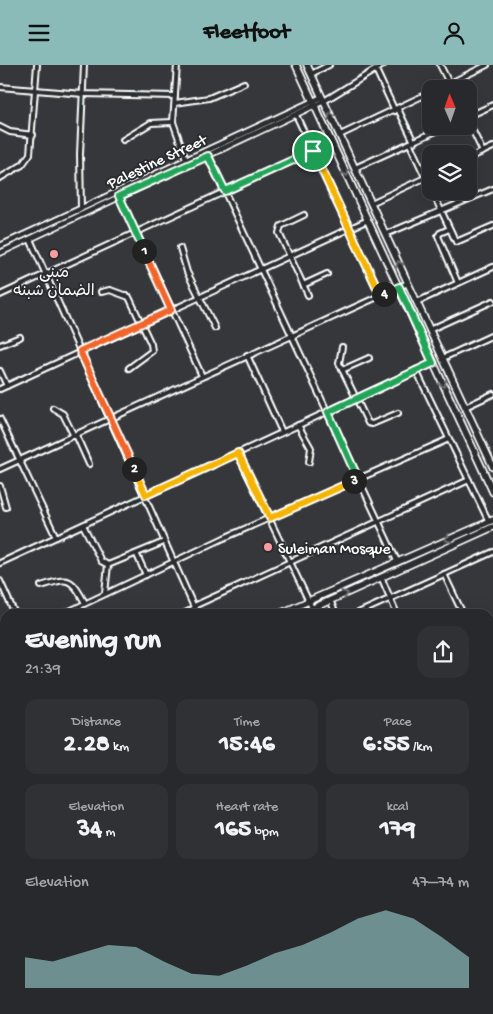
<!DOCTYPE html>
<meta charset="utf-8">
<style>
body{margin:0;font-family:"Gochi Hand","Playpen Sans Arabic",sans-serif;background:#303134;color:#f1f3f6;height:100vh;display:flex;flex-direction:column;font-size:19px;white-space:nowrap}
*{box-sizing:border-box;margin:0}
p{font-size:16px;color:#a5a6a9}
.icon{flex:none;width:28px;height:28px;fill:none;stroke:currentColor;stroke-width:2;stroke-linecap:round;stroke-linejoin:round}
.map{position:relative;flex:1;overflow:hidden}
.panel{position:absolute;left:0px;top:544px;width:494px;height:406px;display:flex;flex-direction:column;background:#28292c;border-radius:15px 15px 0 0;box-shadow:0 5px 20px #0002,0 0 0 1px #444548}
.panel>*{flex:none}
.needle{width:32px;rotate:358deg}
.fabs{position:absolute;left:422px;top:15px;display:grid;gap:10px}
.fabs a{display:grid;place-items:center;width:55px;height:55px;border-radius:10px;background:#28292c;box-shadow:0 5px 20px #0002,0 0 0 1px #444548;font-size:25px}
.pin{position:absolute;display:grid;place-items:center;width:42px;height:42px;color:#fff;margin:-21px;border:2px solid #fff;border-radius:50%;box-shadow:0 1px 5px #0007}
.km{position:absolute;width:25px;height:25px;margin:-12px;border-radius:50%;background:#222;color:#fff;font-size:14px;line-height:25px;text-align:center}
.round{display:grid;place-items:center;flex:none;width:52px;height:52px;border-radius:15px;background:#303134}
.summary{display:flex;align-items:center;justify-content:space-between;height:85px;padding:0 25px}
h1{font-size:28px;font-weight:700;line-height:38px}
.stats{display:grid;grid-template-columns:repeat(3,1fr);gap:8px;height:85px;padding:5px 25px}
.stats div{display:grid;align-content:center;border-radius:12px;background:#303134;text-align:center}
.stats b{font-size:25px;font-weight:700}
.stats small{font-size:14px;font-weight:400}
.stats p{font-size:14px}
.chart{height:140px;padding:10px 25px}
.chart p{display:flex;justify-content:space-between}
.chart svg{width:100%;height:90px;margin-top:5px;fill:#8bbbb9;opacity:.7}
header{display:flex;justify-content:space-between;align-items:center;height:65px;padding:0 25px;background:#8bbbb9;color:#111;font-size:22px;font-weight:700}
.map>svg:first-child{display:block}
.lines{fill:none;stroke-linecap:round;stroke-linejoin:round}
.minor-casing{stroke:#fff;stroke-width:8}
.tertiary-casing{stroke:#fff;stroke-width:8}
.primary-casing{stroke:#fff;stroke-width:9}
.minor{stroke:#2a2d2e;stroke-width:4}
.tertiary{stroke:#2a2d2e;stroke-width:4.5}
.primary{stroke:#2a2d2e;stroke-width:5.5}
.oneway{stroke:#6a6c6d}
.split-1-casing{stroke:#fff;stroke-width:10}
.split-2-casing{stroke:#fff;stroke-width:10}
.split-3-casing{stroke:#fff;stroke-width:10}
.split-4-casing{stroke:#fff;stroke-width:10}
.split-5-casing{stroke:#fff;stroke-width:10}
.split-1{stroke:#22a559;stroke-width:6}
.split-2{stroke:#f0652b;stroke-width:6}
.split-3{stroke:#f5b400;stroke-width:6}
.split-4{stroke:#22a559;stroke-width:6}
.split-5{stroke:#f5b400;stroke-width:6}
.poi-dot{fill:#ff9aa2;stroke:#2a2d2e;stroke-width:2}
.labels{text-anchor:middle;stroke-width:4;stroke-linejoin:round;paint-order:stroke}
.street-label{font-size:16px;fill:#fff;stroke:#2a2d2e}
.poi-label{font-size:16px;fill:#fff;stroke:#2a2d2e}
</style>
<header><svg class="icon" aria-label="menu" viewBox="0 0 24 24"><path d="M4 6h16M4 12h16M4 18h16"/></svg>Fleetfoot<svg class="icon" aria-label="person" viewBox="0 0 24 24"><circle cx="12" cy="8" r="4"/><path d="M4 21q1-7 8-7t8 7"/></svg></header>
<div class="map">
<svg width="493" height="949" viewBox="0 0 493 949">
<rect width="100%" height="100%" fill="#35373b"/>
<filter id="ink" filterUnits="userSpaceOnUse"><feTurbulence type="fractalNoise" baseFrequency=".02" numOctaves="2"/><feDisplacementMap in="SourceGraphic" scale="10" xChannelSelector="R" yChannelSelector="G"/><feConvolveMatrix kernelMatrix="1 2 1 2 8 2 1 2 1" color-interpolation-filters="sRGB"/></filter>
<g filter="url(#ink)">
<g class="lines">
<g class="minor-casing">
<g id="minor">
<polyline points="177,0 173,57 186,94"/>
<polyline points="440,0 449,18"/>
<polyline points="376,5 395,46"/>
<polyline points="311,9 329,0"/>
<polyline points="0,22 83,29 175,31"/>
<polyline points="438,24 487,0"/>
<polyline points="324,36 383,0"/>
<polyline points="175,38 209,33 244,18"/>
<polyline points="398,44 414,77"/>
<polyline points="296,50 381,231"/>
<polyline points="469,51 493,40"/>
<polyline points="469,58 483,87"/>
<polyline points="0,62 10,67 33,70"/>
<polyline points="340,70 431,27"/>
<polyline points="123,75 151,58 173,57"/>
<polyline points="410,79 431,125"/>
<polyline points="208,91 397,496"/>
<polyline points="469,93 493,82"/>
<polyline points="355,103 447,61"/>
<polyline points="0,113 22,100 30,89 37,0"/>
<polyline points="432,126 456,177 493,161"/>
<polyline points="119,131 202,311"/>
<polyline points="371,138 431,110"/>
<polyline points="81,144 80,89 84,0"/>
<polyline points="304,150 281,161 279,168 308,230"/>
<polyline points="449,164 440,168 438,171 458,218"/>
<polyline points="386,169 493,124"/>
<polyline points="30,174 197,549"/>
<polyline points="180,183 187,207 215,263"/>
<polyline points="303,220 327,209"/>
<polyline points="101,227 110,225 129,232 151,279 152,286 129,303"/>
<polyline points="0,230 313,86"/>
<polyline points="417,237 493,202"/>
<polyline points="429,265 493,236"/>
<polyline points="0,280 20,272"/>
<polyline points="342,282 339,298 368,358 372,359 398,348"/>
<polyline points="247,290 282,367"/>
<polyline points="443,293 493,270"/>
<polyline points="342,305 369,293"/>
<polyline points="416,305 489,457"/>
<polyline points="0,306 7,321"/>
<polyline points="0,324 368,155"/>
<polyline points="465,342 493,329"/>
<polyline points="53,343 63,349 74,371"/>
<polyline points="0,354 56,472"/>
<polyline points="298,360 311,383 309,397"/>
<polyline points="76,370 89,399"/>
<polyline points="238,388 312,543"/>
<polyline points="0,404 408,218"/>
<polyline points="0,421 6,442"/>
<polyline points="83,460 101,496 108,500 164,477"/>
<polyline points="137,490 146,510"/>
<polyline points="0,498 433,298"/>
<polyline points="444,509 463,549"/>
<polyline points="382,514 397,549"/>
<polyline points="0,516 15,549"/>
<path d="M41 521C69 512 71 512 85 538"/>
<polyline points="105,528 108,500"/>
<polyline points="330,535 336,549"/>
<polyline points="194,541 469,415"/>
<polyline points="63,549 224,473 449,374"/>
<polyline points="183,549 195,543"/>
<polyline points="356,549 493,487"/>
<polyline points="489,575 493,573"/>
<polyline points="0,578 5,575"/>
<polyline points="489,604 493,614"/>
<polyline points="0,631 5,629"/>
<polyline points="489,667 493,665"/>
<polyline points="489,777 493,778"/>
<polyline points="489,819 493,801"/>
<polyline points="489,834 493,835"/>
<polyline points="0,857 5,868"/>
<polyline points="0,913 5,910"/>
<polyline points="44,945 46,949"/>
<polyline points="155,945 157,949"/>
<polyline points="196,945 198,949"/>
<polyline points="238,945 240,949"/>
<polyline points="277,945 278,949"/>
<polyline points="9,949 18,945"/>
<polyline points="337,949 337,945"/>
<polyline points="396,949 396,945"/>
<polyline points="456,949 457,945"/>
<polyline points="488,949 493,947"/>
</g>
</g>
<g class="tertiary-casing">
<g id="tertiary">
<polyline points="0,181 322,32"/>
<polyline points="0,188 324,36"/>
<polyline points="0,869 5,867"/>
</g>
</g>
<g class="primary-casing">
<g id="primary">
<polyline points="296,0 493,427"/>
<polyline points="307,0 493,402"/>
<polyline points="279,549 493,455"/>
<polyline points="300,549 493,462"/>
<polyline points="0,674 5,672"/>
<polyline points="0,681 5,679"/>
<polyline points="0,736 5,747"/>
<polyline points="0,759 5,770"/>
<polyline points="87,945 89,949"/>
<polyline points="98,945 100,949"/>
</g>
</g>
<use href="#minor" class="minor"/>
<use href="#tertiary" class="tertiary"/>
<use href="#primary" class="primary"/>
</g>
<defs><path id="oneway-chevron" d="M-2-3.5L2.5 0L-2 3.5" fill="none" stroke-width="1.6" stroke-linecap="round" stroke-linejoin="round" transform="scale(1.25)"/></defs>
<g class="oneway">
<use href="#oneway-chevron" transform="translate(331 51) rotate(-116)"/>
<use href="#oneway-chevron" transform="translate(346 108) rotate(66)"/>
<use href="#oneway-chevron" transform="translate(399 199) rotate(-114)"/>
<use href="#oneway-chevron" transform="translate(443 319) rotate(65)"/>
<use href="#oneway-chevron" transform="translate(448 474) rotate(157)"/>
<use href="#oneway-chevron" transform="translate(345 529) rotate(-22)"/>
</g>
</g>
<g class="lines" filter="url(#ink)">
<g class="split-1-casing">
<polyline id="split-1" points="144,186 119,131 208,91 225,126 313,86"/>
</g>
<g class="split-2-casing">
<polyline id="split-2" points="134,404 80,286 171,245 144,186"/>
</g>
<g class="split-3-casing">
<polyline id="split-3" points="134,404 146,430 238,388 270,453 354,416"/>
</g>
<g class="split-4-casing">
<polyline id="split-4" points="354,416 358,414 328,347 433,298 399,222 384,229"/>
</g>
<g class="split-5-casing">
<polyline id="split-5" points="313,86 381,231 384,229"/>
</g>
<use href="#split-1" class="split-1"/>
<use href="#split-2" class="split-2"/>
<use href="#split-3" class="split-3"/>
<use href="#split-4" class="split-4"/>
<use href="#split-5" class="split-5"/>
</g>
<g class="poi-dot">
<circle cx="54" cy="189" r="5"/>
<circle cx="268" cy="482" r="5"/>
</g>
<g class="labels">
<g class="street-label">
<text transform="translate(156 95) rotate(-25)" y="6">Palestine Street</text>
</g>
<g class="poi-label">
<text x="54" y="212">مبنى<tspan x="54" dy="18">الضمان شبنه</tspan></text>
<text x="278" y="488" text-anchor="start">Suleiman Mosque</text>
</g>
</g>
</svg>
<div class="fabs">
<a><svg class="needle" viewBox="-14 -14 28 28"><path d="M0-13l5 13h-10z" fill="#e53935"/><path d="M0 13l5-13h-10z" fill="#a5a6a9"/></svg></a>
<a><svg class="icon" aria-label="layers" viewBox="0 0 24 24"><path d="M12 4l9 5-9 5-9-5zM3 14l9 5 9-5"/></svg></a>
</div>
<div class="pin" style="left:313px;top:86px;background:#1e9e55"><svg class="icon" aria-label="arrive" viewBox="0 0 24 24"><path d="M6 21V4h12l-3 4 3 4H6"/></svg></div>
<b class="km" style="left:144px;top:186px">1</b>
<b class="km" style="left:134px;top:404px">2</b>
<b class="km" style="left:354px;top:416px">3</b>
<b class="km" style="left:384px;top:229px">4</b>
<section class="panel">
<div class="summary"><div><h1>Evening run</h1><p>21:39</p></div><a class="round"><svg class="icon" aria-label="share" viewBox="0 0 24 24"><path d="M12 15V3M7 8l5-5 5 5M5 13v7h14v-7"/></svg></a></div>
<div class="stats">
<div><p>Distance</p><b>2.28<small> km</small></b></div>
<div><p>Time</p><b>15:46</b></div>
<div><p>Pace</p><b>6:55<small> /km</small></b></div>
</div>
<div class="stats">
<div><p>Elevation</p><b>34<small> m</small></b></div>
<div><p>Heart rate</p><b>165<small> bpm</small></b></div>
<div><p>kcal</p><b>179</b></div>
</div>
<div class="chart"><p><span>Elevation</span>47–74 m</p>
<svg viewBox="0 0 160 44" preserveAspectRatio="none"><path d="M0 44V29L10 31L20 27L30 23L40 24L50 31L60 37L70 38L80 33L90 27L100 23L110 17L120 10L130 6L140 10L150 19L160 29V44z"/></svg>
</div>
</section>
</div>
